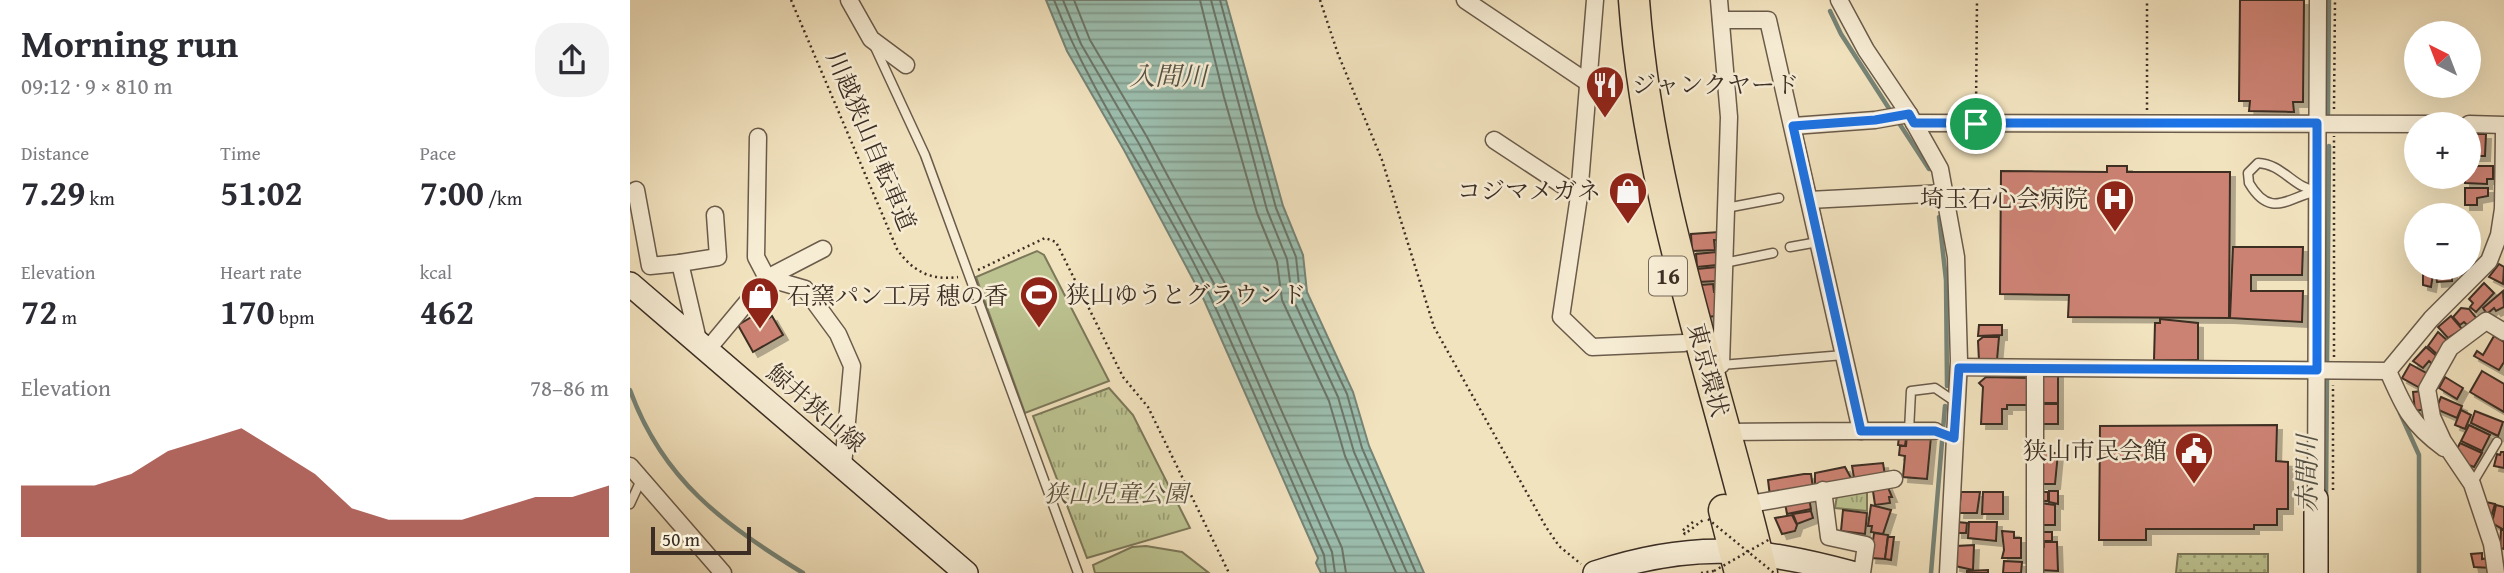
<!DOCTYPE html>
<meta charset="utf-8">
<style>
body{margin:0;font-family:"Gentium Book Plus","Noto Serif JP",serif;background:#f2f2f3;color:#2b2b33;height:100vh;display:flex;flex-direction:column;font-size:26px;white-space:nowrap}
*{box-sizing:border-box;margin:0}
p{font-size:23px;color:#7c7c81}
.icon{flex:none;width:38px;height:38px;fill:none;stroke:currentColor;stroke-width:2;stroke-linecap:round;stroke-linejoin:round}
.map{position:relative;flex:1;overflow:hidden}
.drawer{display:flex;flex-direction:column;background:#fff;width:630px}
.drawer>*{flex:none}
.needle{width:46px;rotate:318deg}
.controls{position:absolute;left:1774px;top:21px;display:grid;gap:14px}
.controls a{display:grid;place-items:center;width:77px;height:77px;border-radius:50%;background:#fff;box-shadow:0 7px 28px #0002;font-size:35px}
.scale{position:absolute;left:21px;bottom:18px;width:100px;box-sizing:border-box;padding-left:7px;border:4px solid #3c2e24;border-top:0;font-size:19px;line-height:24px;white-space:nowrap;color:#3c2e24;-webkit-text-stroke:5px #f7edd5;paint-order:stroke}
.pin{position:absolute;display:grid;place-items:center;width:60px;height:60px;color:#fff;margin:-30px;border:4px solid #fff;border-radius:50%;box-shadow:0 2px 7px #0007}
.round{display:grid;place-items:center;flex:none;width:74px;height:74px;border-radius:28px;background:#f2f2f3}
.overview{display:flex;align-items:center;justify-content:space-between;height:119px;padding:0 21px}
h1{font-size:38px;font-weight:700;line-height:52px}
.stats{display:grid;grid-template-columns:repeat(3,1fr);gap:10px;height:119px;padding:7px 21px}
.stats div{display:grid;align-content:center}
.stats b{font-size:35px;font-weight:700}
.stats small{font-size:19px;font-weight:400}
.stats p{font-size:19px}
.chart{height:196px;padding:14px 21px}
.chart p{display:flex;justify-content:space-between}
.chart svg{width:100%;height:126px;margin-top:7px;fill:#8f2418;opacity:.7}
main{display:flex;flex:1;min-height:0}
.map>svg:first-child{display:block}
.grass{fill:url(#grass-tufts);stroke:#7c785a;stroke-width:2}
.garden{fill:url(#garden-dots);stroke:#7c785a;stroke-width:2}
.pitch{fill:#bcc391;stroke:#7c785a;stroke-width:2}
.water{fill:url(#water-rules);stroke:#768477;stroke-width:2}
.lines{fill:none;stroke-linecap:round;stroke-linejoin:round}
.shore{stroke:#6c7669;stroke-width:2}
.stream{stroke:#768477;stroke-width:4.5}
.building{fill:#cc8273;stroke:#3c2e24;stroke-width:2;filter:url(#shadow)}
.lane-casing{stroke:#6a5b4b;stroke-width:11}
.street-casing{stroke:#6a5b4b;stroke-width:19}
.secondary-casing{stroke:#3c2e24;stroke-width:26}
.highway-casing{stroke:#3c2e24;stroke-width:33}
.path{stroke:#3c2e24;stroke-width:2.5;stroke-dasharray:2 3.5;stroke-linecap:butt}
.lane{stroke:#f7edd5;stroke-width:8}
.street{stroke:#f7edd5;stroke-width:16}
.secondary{stroke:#f7edd5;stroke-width:23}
.highway{stroke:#f2e3bf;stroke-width:30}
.path-bridge{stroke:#3c2e24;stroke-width:2.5;stroke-dasharray:2 3.5;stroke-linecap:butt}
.route-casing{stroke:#fff;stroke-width:14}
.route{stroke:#1a73e8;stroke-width:9}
.labels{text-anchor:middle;stroke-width:5;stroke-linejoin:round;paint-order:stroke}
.shield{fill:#f7edd5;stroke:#746759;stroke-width:2}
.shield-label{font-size:23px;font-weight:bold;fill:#3c2e24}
.poi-label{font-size:24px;fill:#3c2e24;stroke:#f7edd5;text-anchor:start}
.street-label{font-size:24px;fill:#3c2e24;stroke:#f7edd5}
.park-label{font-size:24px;font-style:italic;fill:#5c533f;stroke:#f7edd5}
.water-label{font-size:26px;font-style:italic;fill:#545246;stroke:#f7edd5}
</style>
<main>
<section class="drawer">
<div class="overview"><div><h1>Morning run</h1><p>09:12 · 9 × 810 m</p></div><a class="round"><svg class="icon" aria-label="share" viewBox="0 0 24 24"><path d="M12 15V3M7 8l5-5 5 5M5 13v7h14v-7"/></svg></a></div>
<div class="stats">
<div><p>Distance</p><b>7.29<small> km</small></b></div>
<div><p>Time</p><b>51:02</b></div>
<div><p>Pace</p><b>7:00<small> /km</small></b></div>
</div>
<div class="stats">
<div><p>Elevation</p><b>72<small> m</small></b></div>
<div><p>Heart rate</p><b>170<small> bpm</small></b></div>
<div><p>kcal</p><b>462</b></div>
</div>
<div class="chart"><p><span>Elevation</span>78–86 m</p>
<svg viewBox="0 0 160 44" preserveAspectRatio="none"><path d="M0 44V26L10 26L20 26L30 22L40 14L50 10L60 6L70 14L80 22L90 34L100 38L110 38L120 38L130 34L140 30L150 30L160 26V44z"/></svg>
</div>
</section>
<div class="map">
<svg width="1874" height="573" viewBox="0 0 1874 573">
<defs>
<pattern id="grass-tufts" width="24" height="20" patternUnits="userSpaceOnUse" patternTransform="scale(1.75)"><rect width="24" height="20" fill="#bcc391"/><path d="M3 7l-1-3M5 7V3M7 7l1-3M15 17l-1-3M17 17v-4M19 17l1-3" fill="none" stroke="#9a9f76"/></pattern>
<pattern id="garden-dots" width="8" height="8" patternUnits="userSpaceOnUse" patternTransform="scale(1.75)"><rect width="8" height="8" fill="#bcc391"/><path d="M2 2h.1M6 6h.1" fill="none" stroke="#9a9f76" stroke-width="1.8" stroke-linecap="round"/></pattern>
<pattern id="water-rules" width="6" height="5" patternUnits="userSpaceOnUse" patternTransform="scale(1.75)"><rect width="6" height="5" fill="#9cbeae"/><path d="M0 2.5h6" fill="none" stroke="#809b8d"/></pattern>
<filter id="shadow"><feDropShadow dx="5" dy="5" stdDeviation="0" flood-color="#0004"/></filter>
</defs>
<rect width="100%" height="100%" fill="#f2e3bf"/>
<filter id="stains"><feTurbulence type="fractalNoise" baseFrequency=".00286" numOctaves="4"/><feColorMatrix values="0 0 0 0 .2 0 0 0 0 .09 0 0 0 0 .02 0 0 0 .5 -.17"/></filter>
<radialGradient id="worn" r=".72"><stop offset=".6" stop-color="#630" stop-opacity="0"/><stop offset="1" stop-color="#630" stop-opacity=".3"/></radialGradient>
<g class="grass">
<polygon points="479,388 503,415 560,528 457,558 403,416"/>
<polygon points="1237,489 1237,511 1205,508 1207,495"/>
</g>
<polygon class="garden" points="1548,554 1638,554 1638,573 1546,573"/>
<g class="pitch">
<polygon points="407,251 414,255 479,381 395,413 346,277"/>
<polygon points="516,546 552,552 579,573 465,573 463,565 502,547"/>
</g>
<polygon class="water" points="416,0 596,0 653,206 673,255 677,292 723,392 739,446 794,573 691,573 686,563 688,558 574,300 494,150 437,51"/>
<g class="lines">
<g class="shore">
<path d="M424 0C465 104 533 195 580 296 620 381 656 469 694 555L696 573"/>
<polyline points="433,0 451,44 508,142 589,293 702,552 705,573"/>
<polyline points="444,0 460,40 517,137 598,289 712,548 716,573"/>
<polyline points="570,0 594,97 627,213 647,262 652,300 699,401 715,456 766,573"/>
<polyline points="581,0 637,210 657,259 662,297 708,397 724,452 777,573"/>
<polyline points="590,0 646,208 666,257 670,294 717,394 732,448 786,573"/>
</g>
<g class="stream">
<polyline points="1200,11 1211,34 1260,110"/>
<polyline points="1698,114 1699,0"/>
<polyline points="1269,123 1299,169"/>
<polyline points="1309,217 1316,280 1317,386"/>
<polyline points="1697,363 1699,146"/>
<path d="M0 390C33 481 94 524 173 573"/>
<polyline points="1770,413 1789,455 1789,573"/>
<polyline points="1696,499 1697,375"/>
<polyline points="1301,573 1315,406"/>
</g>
</g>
<g class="building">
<polygon points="1610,0 1674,0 1673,102 1663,102 1664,112 1619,111 1620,101 1609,101"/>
<polygon points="1839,134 1856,134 1855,156 1839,156"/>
<polygon points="1477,166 1497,166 1497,172 1600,172 1599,318 1438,317 1439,295 1370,294 1371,171 1477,172"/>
<polygon points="1839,166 1863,166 1863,179 1857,179 1857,184 1835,183 1835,177 1839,177"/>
<polygon points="1835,188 1858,188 1858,196 1847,198 1847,205 1835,205"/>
<polygon points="1089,232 1089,240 1084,240 1085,250 1062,251 1061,234"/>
<polygon points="1603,247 1673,247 1672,275 1621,275 1621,291 1673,291 1672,322 1600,318"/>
<polygon points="1086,252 1087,265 1067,267 1066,254"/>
<polygon points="1869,264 1874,267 1873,284 1859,277"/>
<polygon points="1087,267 1088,281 1068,282 1067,269"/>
<polygon points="1793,268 1804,268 1801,287 1793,285"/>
<polygon points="1805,268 1822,268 1822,281 1807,282"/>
<polygon points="1854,283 1864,293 1846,312 1840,307 1843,303 1839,299"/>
<polygon points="1083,284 1084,292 1087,292 1086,316 1077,317 1070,285"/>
<polygon points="1873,291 1874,307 1866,311 1864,308 1857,314 1853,308"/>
<polygon points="1831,308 1839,309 1847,319 1840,328 1834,322 1830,325 1823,317"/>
<polygon points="130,312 135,321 142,316 153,335 123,352 108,325"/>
<polygon points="1821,316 1832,329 1818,338 1808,327"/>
<polygon points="1530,319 1568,323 1568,360 1524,360 1525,323 1530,323"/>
<polygon points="1349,325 1372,325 1372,335 1348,336"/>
<polygon points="1808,332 1819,342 1809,356 1798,346"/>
<polygon points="1864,336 1874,342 1874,362 1869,370 1844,356 1847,351 1853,355"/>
<polygon points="1353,337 1369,337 1367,360 1349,361 1348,341"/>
<polygon points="1796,347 1810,359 1804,366 1799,361 1793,368 1783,361"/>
<polygon points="1780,364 1798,374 1790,388 1772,378"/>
<polygon points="1852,371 1874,384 1874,412 1840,392"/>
<polygon points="1428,372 1428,403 1409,403 1412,375"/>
<polygon points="1356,377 1398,378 1398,405 1377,405 1377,409 1372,409 1372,424 1351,424 1353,387 1349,383"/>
<polygon points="1815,377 1833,388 1827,399 1809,388"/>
<polygon points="1793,391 1796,409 1785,411 1783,392"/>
<polygon points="1811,397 1832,406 1827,418 1806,409"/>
<polygon points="1410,404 1428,404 1428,424 1409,424"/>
<polygon points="1831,410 1841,415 1835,429 1825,425"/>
<polygon points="1845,411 1873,422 1868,436 1841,423"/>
<polygon points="1647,425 1646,461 1658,462 1658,509 1647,509 1647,525 1624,525 1624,529 1516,529 1516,540 1469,540 1470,426"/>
<polygon points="1839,425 1860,435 1852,451 1831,441"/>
<polygon points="1277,435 1301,437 1297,479 1273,477 1275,456 1269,455 1270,446 1276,446"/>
<polygon points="1269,437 1276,438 1275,446 1268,445"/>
<polygon points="1830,443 1852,453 1844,467 1836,464 1827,449"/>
<polygon points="1871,452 1874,452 1874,468 1864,466 1867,454 1870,455"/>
<polygon points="1411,453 1428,453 1425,484 1411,484"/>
<polygon points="1253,463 1255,475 1224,478 1222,466"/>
<polygon points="1215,467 1222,480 1185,486 1185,473"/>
<polygon points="1174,474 1181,474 1183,488 1140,496 1138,480"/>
<polygon points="1257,485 1262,497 1259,497 1260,503 1245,505 1243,491"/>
<polygon points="1419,491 1428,491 1428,504 1419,502"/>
<polygon points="1331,492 1350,492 1347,513 1329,513"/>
<polygon points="1353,492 1373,492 1373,514 1352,514"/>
<rect x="1409" y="492" width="9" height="9"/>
<polygon points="1179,498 1181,509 1157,514 1155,503"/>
<polygon points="1856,502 1865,504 1862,514 1854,510"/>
<polygon points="1410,503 1425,505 1425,525 1410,525"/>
<polygon points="1241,505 1261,510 1253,534 1241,532 1242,526 1238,526"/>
<polygon points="1866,505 1874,507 1874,530 1862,523"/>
<polygon points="1213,510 1237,513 1235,534 1211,531"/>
<polygon points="1181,511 1183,518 1167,524 1163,514"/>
<polygon points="1162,515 1167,525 1165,531 1152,534 1145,518"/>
<polygon points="1327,522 1337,523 1336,533 1327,533"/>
<polygon points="1339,522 1367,522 1366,541 1338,538"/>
<polygon points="1871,530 1874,530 1874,549 1870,548"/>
<polygon points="1372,531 1384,532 1384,538 1391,538 1391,558 1372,558 1374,550"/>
<rect x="1410" y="532" width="12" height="9"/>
<polygon points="1244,533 1258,535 1255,559 1241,558"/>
<polygon points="1258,537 1264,537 1261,560 1255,559"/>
<polygon points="1414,542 1427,542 1428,571 1410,570 1410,547 1414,547"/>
<polygon points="1344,545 1343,570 1325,566 1326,546"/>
<polygon points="1852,553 1852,559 1860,558 1861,568 1844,567 1841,554"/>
<polygon points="1374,561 1392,562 1391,573 1373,573"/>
<polygon points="1358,570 1358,573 1337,573 1337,571"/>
</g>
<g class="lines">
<g class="lane-casing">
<g id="lane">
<polyline points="244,45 295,155 448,573"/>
<path d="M1628 163C1653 164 1663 188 1687 191 1658 197 1641 220 1619 183L1618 173Z"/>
<polyline points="1096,208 1149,198"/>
<polyline points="1160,247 1188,242"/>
<polyline points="1094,263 1143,253"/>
<polyline points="1091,365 1214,355"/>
<polyline points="1279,431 1281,391 1305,388 1327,403"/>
<polyline points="1842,484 1867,442"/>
<polyline points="0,504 11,480"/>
</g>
</g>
<g class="street-casing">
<g id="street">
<polyline points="219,0 241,39 276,65"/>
<polyline points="835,0 957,82"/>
<polyline points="965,0 949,196 931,317 962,347 1054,343"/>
<polyline points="1209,0 1236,50 1279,114 1310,169 1326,257 1329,361 1318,573"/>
<polyline points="1091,20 1138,20 1231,431 1094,432"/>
<polyline points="1284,123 1819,124"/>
<polyline points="1839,124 1874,125"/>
<polyline points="1163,126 1245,120 1279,114"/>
<polyline points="128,137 126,257 137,278 175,289 208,334 222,366 213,466"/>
<polyline points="864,140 949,196"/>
<polyline points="6,190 20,266 50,263"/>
<polyline points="1179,200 1315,193"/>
<polyline points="68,340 50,263 88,257 85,215"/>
<polyline points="78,349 137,278 193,249"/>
<polyline points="1077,367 1091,365 1099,117 1089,0"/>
<polyline points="1329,367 1758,371 1801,319 1859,261 1869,235 1873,209 1874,133"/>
<polyline points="1405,369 1405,573"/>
<path d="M1758 371C1774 408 1781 424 1814 448"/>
<polyline points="1231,431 1305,431"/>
<polyline points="0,466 93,573"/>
<polyline points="1193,490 1199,537 1236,545 1232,573"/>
<polyline points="1686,499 1688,0"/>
<polyline points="1114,505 1264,479"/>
<polyline points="1866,573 1862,544 1842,484 1813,441 1802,417 1797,389 1820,348 1856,321 1874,332"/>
</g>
</g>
<g class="secondary-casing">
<g id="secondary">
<polyline points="0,284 336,573"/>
<path d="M965 573C1062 541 1124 547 1222 573"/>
<polyline points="1686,573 1686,499"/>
</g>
</g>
<g class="highway-casing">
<g id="highway">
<path d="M1004 0C1018 196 1087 382 1132 573"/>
<polyline points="1094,510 1110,573"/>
</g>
</g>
<g class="path">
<path d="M161 0 267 249C282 271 301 281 328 277"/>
<polyline points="690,0 708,54 752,160 804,327 916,527 929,546 951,564"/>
<polyline points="1704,109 1705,0"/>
<polyline points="1346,110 1347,0"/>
<polyline points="1517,110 1517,0"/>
<polyline points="348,270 415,238 426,242 493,377 518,407 599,573"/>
<polyline points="1704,357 1704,136"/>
<polyline points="1703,490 1703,385"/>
<polyline points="1063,522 1052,531 1055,534 1073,520"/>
<polyline points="1071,573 1084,571"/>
</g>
<use href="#lane" class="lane"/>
<use href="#street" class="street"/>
<use href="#secondary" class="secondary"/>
<use href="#highway" class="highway"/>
<g class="path-bridge">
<polyline points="1078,519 1144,573"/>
<polyline points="1084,571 1140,539"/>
</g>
</g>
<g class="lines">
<g class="route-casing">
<polygon id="route" points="1279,114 1284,123 1687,123 1687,370 1329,368 1324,438 1305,431 1231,431 1163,126 1245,120"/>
</g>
<use href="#route" class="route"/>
</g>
<defs>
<g id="restaurant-pin" transform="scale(2.0125)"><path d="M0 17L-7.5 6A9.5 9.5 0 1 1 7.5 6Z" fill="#8f2418" stroke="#f7edd5"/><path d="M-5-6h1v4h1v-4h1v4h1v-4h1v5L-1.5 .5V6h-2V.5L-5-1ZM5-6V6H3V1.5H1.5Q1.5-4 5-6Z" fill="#fff"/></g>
<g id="shop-pin" transform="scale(2.0125)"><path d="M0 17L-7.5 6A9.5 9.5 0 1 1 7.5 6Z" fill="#8f2418" stroke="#f7edd5"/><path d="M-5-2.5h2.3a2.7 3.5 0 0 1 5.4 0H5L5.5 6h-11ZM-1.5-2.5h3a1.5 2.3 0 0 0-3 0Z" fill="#fff"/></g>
<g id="hospital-pin" transform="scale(2.0125)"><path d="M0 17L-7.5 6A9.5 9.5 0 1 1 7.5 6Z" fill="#8f2418" stroke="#f7edd5"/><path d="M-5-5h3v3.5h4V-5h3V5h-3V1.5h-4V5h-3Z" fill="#fff"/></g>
<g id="stadium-pin" transform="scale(2.0125)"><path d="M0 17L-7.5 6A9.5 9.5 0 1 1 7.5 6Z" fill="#8f2418" stroke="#f7edd5"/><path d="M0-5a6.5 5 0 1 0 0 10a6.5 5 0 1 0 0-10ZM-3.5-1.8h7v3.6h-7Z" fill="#fff"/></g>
<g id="civic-pin" transform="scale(2.0125)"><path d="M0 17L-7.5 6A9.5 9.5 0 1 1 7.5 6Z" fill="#8f2418" stroke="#f7edd5"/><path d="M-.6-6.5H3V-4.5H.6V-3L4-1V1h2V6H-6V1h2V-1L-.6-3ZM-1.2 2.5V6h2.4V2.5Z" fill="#fff"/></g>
</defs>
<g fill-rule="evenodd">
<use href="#restaurant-pin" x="975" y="85"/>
<use href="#shop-pin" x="998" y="191"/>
<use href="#hospital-pin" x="1485" y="199"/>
<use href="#stadium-pin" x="409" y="295"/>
<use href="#shop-pin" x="130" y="296"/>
<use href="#civic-pin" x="1564" y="451"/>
</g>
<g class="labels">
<rect class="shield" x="1019" y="256.5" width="38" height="39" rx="5"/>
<g class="shield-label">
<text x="1038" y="284">16</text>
</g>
<g class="poi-label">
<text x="1002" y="93">ジャンクヤード</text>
<text x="971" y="199" text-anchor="end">コジマメガネ</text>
<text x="1458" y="207" text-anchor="end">埼玉石心会病院</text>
<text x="436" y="303">狭山ゆうとグラウンド</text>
<text x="157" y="304">石窯パン工房 穂の香</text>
<text x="1537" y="459" text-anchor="end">狭山市民会館</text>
</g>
<g class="street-label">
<text transform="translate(241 141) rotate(67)" y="8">川越狭山自転車道</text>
<text transform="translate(1078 370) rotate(75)" y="8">東京環状</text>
<text transform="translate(186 408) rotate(41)" y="8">鯨井狭山線</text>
</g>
<g class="park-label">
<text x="486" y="502">狭山児童公園</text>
</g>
<g class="water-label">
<text x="538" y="85">入間川</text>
<text transform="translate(1677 474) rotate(-90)" y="9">赤間川</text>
</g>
</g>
<rect width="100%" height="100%" filter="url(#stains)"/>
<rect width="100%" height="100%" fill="url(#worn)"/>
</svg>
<div class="controls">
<a><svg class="needle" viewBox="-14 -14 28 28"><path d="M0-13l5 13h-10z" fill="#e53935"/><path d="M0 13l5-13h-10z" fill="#7c7c81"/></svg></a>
<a>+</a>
<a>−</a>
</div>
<div class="scale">50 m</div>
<div class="pin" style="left:1346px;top:124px;background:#1e9e55"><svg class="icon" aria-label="arrive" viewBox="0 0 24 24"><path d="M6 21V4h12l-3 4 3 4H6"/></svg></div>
</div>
</main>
